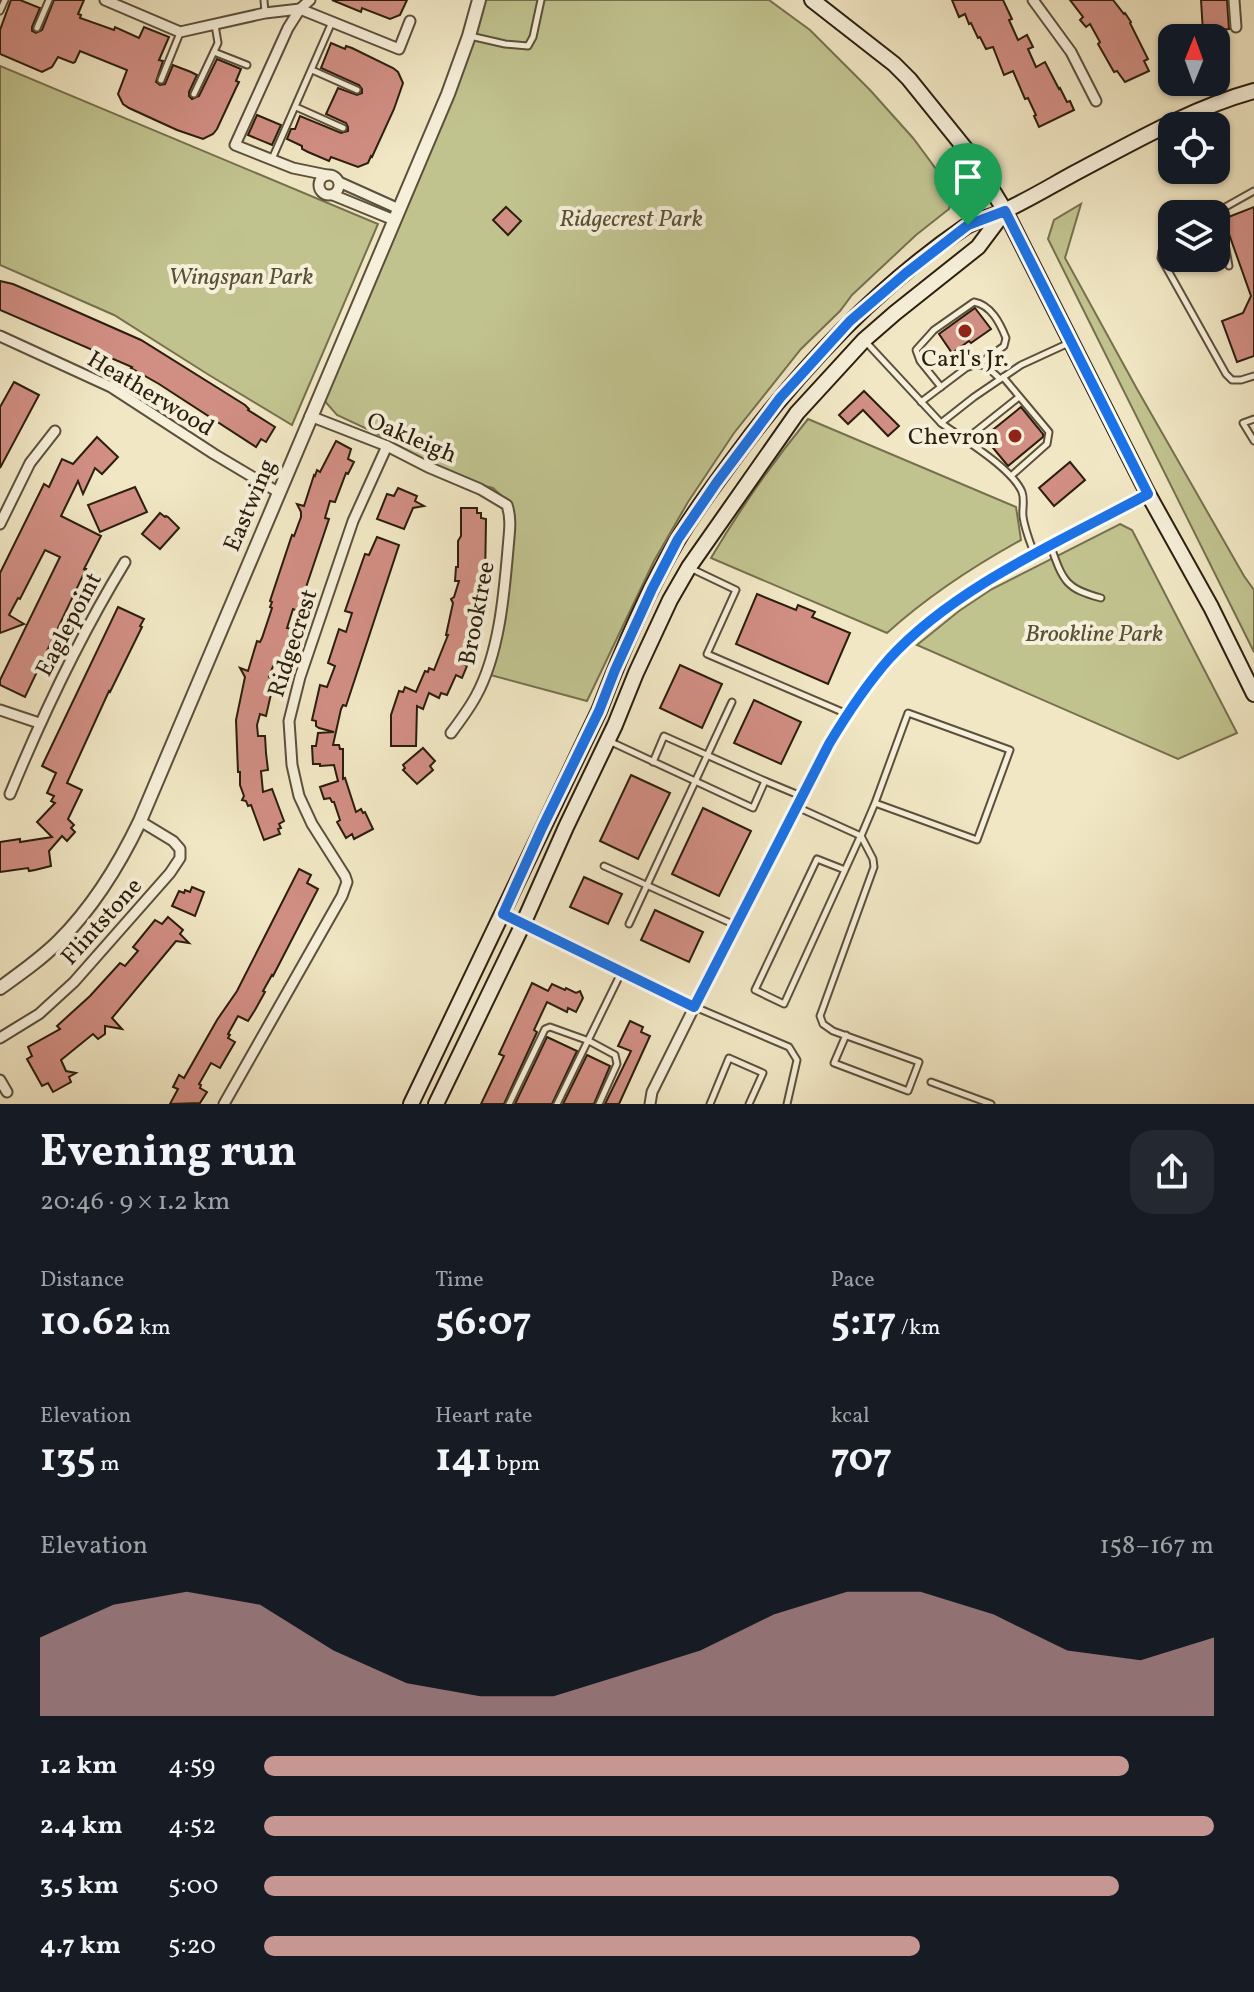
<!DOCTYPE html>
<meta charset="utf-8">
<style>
body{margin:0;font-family:Vollkorn,serif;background:#242831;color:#f1f3f6;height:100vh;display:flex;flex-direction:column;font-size:30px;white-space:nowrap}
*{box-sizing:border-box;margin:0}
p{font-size:26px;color:#9ea1a6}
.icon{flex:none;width:44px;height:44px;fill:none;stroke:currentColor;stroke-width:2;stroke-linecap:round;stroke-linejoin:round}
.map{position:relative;height:1104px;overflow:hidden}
.drawer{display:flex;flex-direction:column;background:#171b24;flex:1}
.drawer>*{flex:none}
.needle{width:52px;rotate:1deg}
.buttons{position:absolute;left:1158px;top:24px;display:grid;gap:16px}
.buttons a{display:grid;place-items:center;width:72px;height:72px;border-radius:16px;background:#171b24;box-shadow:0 2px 6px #0004;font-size:40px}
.pin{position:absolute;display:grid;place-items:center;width:68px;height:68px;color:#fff;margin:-82px -34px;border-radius:50% 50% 50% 0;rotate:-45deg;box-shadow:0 0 8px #0007}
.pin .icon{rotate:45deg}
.round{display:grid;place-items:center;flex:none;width:84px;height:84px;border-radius:24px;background:#242831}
.summary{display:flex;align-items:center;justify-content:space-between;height:136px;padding:0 40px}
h1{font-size:44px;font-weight:700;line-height:60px}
.figures{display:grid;grid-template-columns:repeat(3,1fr);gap:12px;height:136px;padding:8px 40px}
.figures div{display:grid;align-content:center}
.figures b{font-size:40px;font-weight:700}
.figures small{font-size:22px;font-weight:400}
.figures p{font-size:22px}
.chart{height:224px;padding:16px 40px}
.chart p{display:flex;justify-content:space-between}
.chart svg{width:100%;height:144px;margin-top:8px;fill:#c59692;opacity:.7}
ul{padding:0 40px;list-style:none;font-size:26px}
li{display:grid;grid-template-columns:128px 96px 1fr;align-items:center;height:60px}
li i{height:20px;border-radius:10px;background:#c59692}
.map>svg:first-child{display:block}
.green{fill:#c1c38f;stroke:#76704e;stroke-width:2}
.building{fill:#d18e83;stroke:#2b1e0e;stroke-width:2}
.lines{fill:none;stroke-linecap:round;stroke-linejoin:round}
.service-casing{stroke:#5c503c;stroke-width:9}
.minor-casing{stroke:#5c503c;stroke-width:13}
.tertiary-casing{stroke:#5c503c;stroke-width:16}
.secondary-casing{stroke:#2b1e0e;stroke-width:18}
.service{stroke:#f6efd9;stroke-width:5}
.minor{stroke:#f6efd9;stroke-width:9}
.tertiary{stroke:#f6efd9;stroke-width:12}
.secondary{stroke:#f6efd9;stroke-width:14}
.route-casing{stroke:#fff;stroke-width:16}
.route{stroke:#1a73e8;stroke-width:10}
.poi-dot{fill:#8f2418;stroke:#f6efd9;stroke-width:3}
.labels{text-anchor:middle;stroke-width:8;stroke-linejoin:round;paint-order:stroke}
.park-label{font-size:24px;font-style:italic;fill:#585035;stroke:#f6efd9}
.poi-label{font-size:24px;fill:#2b1e0e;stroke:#f6efd9}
.street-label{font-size:24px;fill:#2b1e0e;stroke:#f6efd9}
</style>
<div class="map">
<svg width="1254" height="1104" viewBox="0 0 1254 1104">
<rect width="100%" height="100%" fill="#f1e7c4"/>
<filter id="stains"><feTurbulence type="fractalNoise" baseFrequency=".0025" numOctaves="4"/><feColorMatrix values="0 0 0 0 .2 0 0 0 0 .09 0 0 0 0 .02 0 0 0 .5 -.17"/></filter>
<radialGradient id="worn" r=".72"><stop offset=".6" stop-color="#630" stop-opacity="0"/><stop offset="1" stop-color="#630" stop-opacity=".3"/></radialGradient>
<g class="green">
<polygon points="482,0 769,0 810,30 870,90 913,138 953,192 949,209 916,235 852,295 840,311 801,349 734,433 688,502 654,561 587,701 483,673 497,618 501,581 509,509 503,497 493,488 476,484 417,458 393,441 337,415 322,398"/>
<polygon points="0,66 378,224 292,425 209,375 114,315 0,265"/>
<polygon points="1081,204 1065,258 1137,389 1244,576 1254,590 1254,652 1048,239 1054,220"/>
<path d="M808 419 1016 507 1021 540C972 567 928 596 887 633L711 558C740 509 772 463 808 419Z"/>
<polygon points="1120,524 1132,530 1237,733 1178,759 917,645 959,611 992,589"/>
</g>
<g class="building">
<polygon points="11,0 20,0 40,8 32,27 32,31 36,33 42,30 54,0 84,0 78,14 81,15 80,18 114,30 115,27 139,38 144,27 169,37 159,60 163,61 156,82 160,85 165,84 173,65 191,72 197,75 189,92 189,96 192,99 199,96 217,59 241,69 236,81 239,82 236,88 217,129 213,134 203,139 177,130 129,108 123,104 118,94 127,70 80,51 75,62 73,63 58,57 52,67 42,72 0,54 0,30"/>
<polygon points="332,0 407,0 400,15 390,19 362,8 361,12"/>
<polygon points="952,0 1003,0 1012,19 1009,20 1018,40 1027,35 1033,47 1028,49 1036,67 1045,62 1059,89 1060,88 1067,102 1070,101 1074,110 1039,127 1034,116 1036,115 1028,98 1025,99 1013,71 1004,75 993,47 986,49 980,37 978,38 971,23 969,24 965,14 959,17"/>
<polygon points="1070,0 1113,0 1124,14 1125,13 1131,22 1130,23 1148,59 1144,61 1149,71 1125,82 1117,71 1114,72 1098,44 1100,42 1090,24 1086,27 1080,20 1083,17"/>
<polygon points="1201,0 1227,0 1229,29 1203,32"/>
<polygon points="331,43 345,49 346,46 352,48 393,68 398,72 403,83 394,109 372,157 371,156 368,163 358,167 331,157 329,161 308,152 302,149 302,146 287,139 291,129 295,129 300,116 341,133 348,131 348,127 346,123 326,114 338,88 357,95 362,93 362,89 359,85 321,68"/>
<polygon points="257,115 281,125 272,145 248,135"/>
<polygon points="506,207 521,221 508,235 493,220"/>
<polygon points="1254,207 1254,356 1237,362 1222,321 1243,313 1251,296 1229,234 1226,218"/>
<polygon points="0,281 13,284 57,303 141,340 245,405 249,409 248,410 275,427 266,442 261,439 256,447 159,384 131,368 132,367 0,310"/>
<polygon points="975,308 991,329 971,343 969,341 952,353 939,334"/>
<polygon points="14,382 39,395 0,468 0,407"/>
<polygon points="864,391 899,426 888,436 863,410 848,424 839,415"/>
<polygon points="1021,407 1043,434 1043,437 1008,466 984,437"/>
<polygon points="97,437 118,457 102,474 95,468 83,494 78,481 61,516 101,536 84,569 86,569 25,697 0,685 0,680 60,557 45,550 20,599 18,598 9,615 24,624 0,633 0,573 44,484 49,487 62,459 73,464"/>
<polygon points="336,441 351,449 348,459 354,462 348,474 346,473 335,502 330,501 325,518 329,519 298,611 293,609 287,628 292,629 281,663 275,661 269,677 274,681 266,716 260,714 257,725 258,736 265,736 266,753 268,770 261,771 263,792 272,789 284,821 279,824 281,828 278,829 280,834 264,840 251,805 248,806 246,801 242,800 244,796 240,785 240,772 238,772 236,720 245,677 240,668 248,671 257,641 260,642 262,638 272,608 270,607 272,602 270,601 292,535 294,536 301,517 301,512 297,504 304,506 314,475 315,476 317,470 320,472"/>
<polygon points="1070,462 1085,480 1054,506 1039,488"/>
<polygon points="135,487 147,512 100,532 88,505"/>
<polygon points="398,488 417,496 415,501 424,506 413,508 404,529 377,519 387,494 394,496"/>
<polygon points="461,508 477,508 477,513 481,513 481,518 486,519 485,582 479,582 475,605 481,607 474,641 470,640 461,662 467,666 462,678 456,675 447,695 441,693 439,698 429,693 423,709 417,706 416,746 391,746 391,715 399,691 403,692 405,687 416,692 425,671 428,672 429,668 434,670 448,635 446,635 453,603 451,599 454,597 459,581 455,581 456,567 458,567 458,541 461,536"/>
<polygon points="160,513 165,517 166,516 168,517 179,528 160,549 142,534"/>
<polygon points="377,537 399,545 346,706 343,705 341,709 333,745 339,745 340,749 343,749 343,779 345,778 356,812 361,809 363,813 365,812 373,829 354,839 352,834 346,838 337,822 340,820 334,802 332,802 330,798 324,799 320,787 338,781 334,765 320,766 320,764 313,764 312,746 316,746 318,733 334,732 319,728 316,726 316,721 312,720 320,685 327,687 335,666 328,663 339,629 346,632 352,613 345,611 365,554 369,555"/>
<polygon points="757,594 796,610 798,605 815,612 812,617 850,633 828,684 736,644"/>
<polygon points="118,607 144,619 140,626 142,627 110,692 109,691 67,783 82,790 68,819 74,825 71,828 75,832 67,841 62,836 49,851 51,866 35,870 29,871 28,868 0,872 0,842 20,839 20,842 52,837 37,822 55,803 51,801 54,796 47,793 56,773 42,766"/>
<polygon points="680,665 722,684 702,728 660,708"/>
<polygon points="754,700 801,722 781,764 734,743"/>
<polygon points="423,748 435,761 430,766 433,770 417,784 403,770 405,768 403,765"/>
<polygon points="631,775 670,793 638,859 600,841"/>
<polygon points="703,808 751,831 719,896 672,874"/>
<polygon points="299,869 311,875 307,883 318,889 273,976 272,975 263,991 265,992 255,1010 248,1021 238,1016 228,1034 230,1035 228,1038 235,1042 220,1068 211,1063 199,1084 201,1085 200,1088 207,1092 200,1103 170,1104 178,1089 173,1087 179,1075 184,1078 217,1020 237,991"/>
<polygon points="584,877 622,894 608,924 570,907"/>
<polygon points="192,887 204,892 195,916 172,906 179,891 184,893 185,890 190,892"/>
<polygon points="655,910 703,932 689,962 641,940"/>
<polygon points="168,917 183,930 180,934 189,943 176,941 112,1018 122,1029 105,1026 105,1034 98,1039 93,1034 61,1060 66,1071 76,1073 69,1077 71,1082 53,1092 48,1083 42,1086 27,1059 32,1056 28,1047 60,1029 57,1026 90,996 120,963 125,966 138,951 133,947 155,920 162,924"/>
<polygon points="532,983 548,991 552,984 565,990 566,988 576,993 580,991 583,998 576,1012 568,1008 567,1012 547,1002 534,1030 537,1032 504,1104 481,1104 504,1056 499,1054"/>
<polygon points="630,1021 643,1027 641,1032 650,1036 619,1104 605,1104 631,1051 618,1046"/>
<polygon points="547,1037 577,1051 552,1104 515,1104"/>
<polygon points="587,1055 610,1066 594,1104 563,1104"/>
</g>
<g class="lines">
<g class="service-casing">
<g id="service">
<polyline points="264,0 265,13"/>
<polyline points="0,11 5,0"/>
<polyline points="37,28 49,0"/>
<polyline points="470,36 505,44 528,46 533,37 541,0"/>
<polyline points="214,52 247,65"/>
<polyline points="312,70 357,90"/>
<polyline points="161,80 180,33"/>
<polyline points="194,94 218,43 215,25"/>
<polyline points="296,107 343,128"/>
<polyline points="272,159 332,22"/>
<polyline points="1219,211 1229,266"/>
<polyline points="1213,214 1254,191"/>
<polyline points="1172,242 1162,251 1161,258 1226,374 1232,380 1241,380 1254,376"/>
<polyline points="865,341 941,423 974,397 1021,365 1071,342"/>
<polyline points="1003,377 1049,432 1047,444 1011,476"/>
<path d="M941 387 920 361 916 350 934 330 974 302C991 305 1000 323 1006 338L1004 346 979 364"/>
<path d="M921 402 966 368C982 360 989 368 1000 379"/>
<polyline points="1254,419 1243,423 1254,441"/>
<path d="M941 423C963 439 1012 468 1022 492 1025 500 1022 509 1023 517 1025 530 1030 542 1034 553"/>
<polyline points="965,440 1019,397"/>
<path d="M1051 547C1063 581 1066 589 1101 598"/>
<polyline points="690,568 736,590 707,654 847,714"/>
<polyline points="609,741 753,808 765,781 801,796"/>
<polyline points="653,762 664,736 765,781"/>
<polyline points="797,807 861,836 875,803 908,713 1010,750 977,840 875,803"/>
<polyline points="604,866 735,925"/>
<polyline points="845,870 817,859 755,990 784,1004 860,837"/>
<polyline points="629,924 732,702"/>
<polyline points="695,1007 789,1047 797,1060 787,1104"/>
<polyline points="846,1035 834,1063 908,1091 919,1062 833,1031 823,1024 820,1016 874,867 873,859 861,836"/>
<polyline points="931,1082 991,1104"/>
<polyline points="509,1104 545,1029 550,1027 589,1041 615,1055 617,1064 599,1104"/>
<polyline points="557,1104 621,973"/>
<polyline points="710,1104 729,1058 763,1073 749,1104"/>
</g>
</g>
<g class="minor-casing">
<g id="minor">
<polyline points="105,0 180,32 265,13 300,9 399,49 410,21"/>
<polyline points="310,0 300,9 288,28 235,145 293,168 327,175"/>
<polyline points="1033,0 1071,52 1096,101"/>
<polyline points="1234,0 1236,27"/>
<circle cx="329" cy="185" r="10"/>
<polyline points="339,182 399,209"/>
<polyline points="333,195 394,220"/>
<polyline points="0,336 111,387 214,454 278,492"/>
<path d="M310 416 387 446 428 467 480 489 507 505C512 520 509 534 508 549 504 596 499 654 476 696 469 709 460 721 451 733"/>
<polyline points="0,524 30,463 55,431"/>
<polyline points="0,710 39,723"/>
<path d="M10 794C43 714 80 636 125 562"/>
<polyline points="503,914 694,1007"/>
<polyline points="0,1038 39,1014 74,982 170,873 180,858 180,849 173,841 140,821"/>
<polyline points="0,1080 7,1092"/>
<polyline points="224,1104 342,896 347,882 345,876 312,824 299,796 292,765 289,721 300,677 353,521 387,446"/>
<path d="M650 1104 652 1092 735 925 829 744C847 714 866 685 889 659 933 610 993 576 1050 546 1083 530 1115 512 1148 494"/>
</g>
</g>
<g class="tertiary-casing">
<path id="tertiary" d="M0 988C21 973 41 959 59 941 94 906 119 865 140 821L448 94 469 36 479 0"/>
</g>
<g class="secondary-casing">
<g id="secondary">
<polyline points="812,0 894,64 909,79 972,157 1005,211 1148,494 1211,607 1254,694"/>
<path d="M411 1104 599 711C621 653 646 594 677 541 693 513 713 487 732 461 797 372 873 290 965 227 977 220 992 217 1004 211 1028 200 1051 186 1073 174 1130 144 1192 108 1254 91"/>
<polyline points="436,1104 523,924 566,827 615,725 636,673 670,600 689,567 797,413 864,340 895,313 978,247 1005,211"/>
</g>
</g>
<use href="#service" class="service"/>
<use href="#minor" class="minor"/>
<use href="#tertiary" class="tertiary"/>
<use href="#secondary" class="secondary"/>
</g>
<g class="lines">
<g class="route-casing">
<path id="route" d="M1005 211 1148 494C1063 540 954 587 889 659 866 685 847 714 829 744L694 1007 503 914 542 828 599 711 615 670 652 589 678 539 717 482 780 398 850 321 906 273 968 225Z"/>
</g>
<use href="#route" class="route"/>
</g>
<g class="poi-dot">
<circle cx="965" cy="331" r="8"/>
<circle cx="1015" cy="436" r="8"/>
</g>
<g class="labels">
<g class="park-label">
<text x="631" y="226">Ridgecrest Park</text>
<text x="241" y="284">Wingspan Park</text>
<text x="1094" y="641">Brookline Park</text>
</g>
<g class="poi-label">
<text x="965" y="366">Carl's Jr.</text>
<text x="999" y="444" text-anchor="end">Chevron</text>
</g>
<g class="street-label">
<text transform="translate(151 393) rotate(31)" y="8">Heatherwood</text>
<text transform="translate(412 437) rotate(23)" y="8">Oakleigh</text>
<text transform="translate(249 505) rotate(-67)" y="8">Eastwing</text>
<text transform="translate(476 613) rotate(-79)" y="8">Brooktree</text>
<text transform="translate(68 624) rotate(-62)" y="8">Eaglepoint</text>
<text transform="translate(292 643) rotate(-72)" y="8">Ridgecrest</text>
<text transform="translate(101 921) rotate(-48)" y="8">Flintstone</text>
</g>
</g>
<rect width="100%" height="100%" filter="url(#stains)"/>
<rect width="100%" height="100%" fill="url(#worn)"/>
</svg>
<div class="buttons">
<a><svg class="needle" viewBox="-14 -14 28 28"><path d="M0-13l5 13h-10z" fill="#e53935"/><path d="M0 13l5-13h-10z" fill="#9ea1a6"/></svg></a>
<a><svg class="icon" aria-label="locate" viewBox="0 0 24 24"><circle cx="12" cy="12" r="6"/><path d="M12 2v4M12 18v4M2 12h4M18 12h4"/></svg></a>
<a><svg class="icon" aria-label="layers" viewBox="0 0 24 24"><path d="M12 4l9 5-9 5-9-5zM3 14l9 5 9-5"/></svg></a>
</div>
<div class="pin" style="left:968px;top:225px;background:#1e9e55"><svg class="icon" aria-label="arrive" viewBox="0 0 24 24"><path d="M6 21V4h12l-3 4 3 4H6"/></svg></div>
</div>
<section class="drawer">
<div class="summary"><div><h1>Evening run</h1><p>20:46 · 9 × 1.2 km</p></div><a class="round"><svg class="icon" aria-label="share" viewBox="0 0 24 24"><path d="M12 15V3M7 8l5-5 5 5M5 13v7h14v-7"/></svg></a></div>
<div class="figures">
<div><p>Distance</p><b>10.62<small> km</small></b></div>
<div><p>Time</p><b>56:07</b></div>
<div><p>Pace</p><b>5:17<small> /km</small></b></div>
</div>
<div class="figures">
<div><p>Elevation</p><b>135<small> m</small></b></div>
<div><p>Heart rate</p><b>141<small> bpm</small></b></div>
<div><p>kcal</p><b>707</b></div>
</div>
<div class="chart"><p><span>Elevation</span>158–167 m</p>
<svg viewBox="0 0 160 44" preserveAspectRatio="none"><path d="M0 44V20L10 10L20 6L30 10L40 24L50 34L60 38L70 38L80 31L90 24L100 13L110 6L120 6L130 13L140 24L150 27L160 20V44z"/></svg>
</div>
<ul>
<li><b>1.2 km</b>4:59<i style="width:91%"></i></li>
<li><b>2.4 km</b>4:52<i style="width:100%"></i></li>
<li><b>3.5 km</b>5:00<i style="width:90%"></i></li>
<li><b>4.7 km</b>5:20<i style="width:69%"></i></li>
</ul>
</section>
